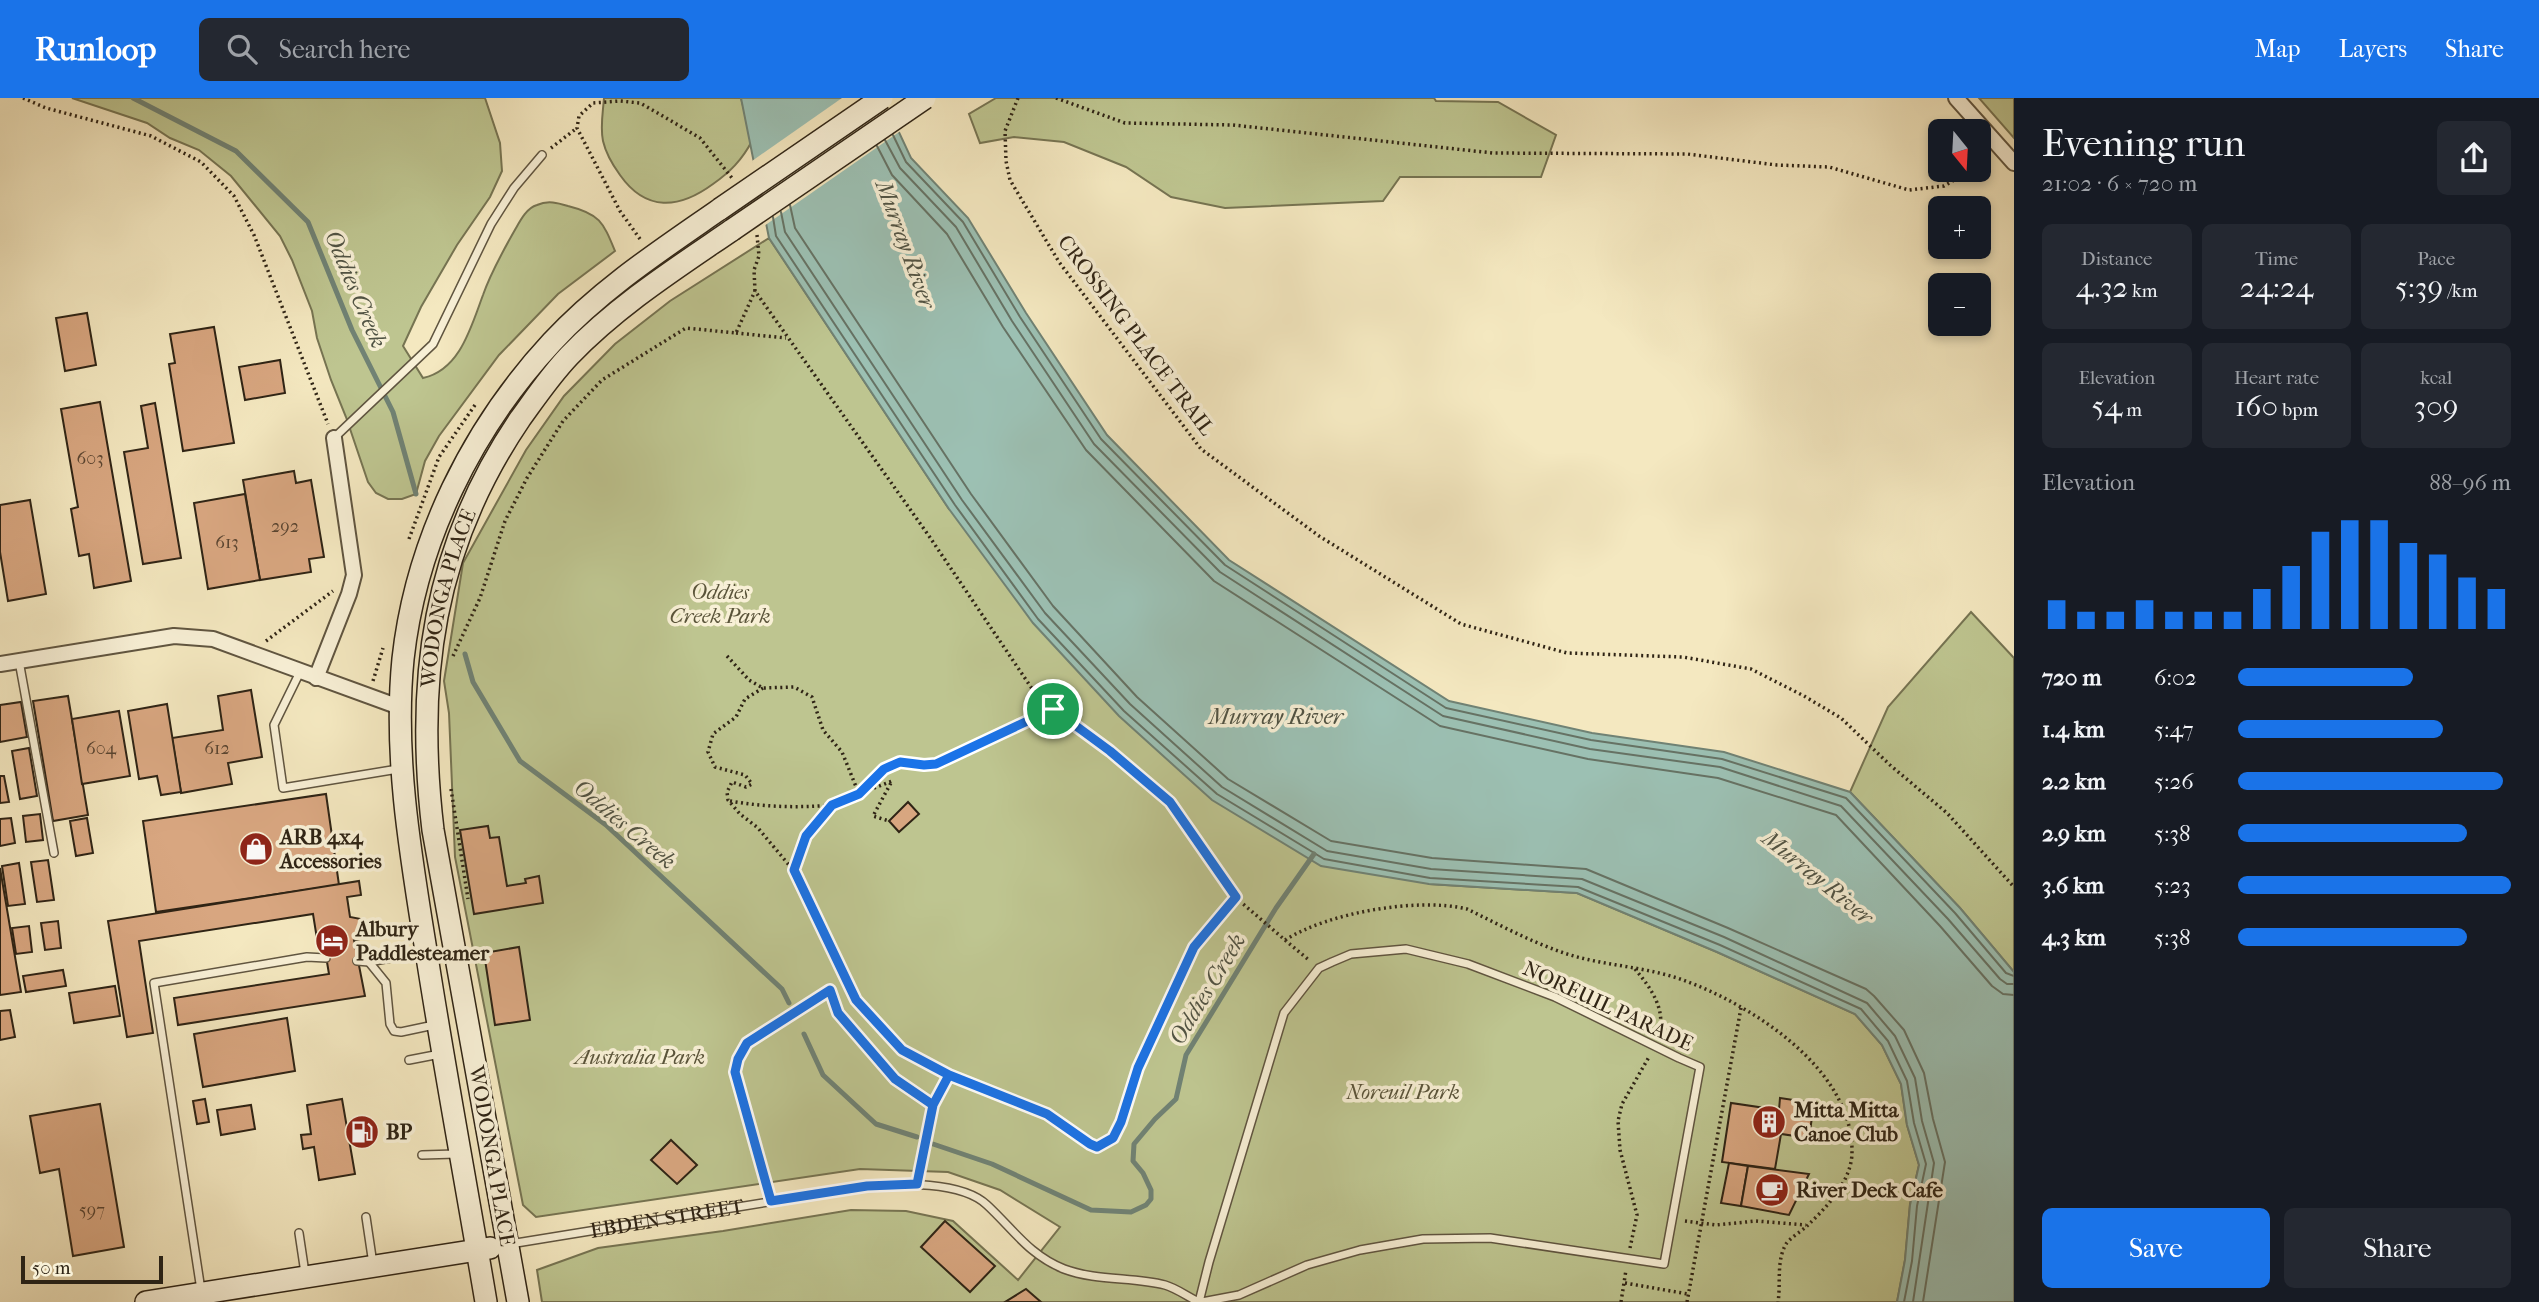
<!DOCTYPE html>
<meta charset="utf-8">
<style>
body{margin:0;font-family:"IM FELL French Canon",serif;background:#242831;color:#f1f3f6;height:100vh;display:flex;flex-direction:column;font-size:26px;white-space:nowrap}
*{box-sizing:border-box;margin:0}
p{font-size:23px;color:#9ea1a6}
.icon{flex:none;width:38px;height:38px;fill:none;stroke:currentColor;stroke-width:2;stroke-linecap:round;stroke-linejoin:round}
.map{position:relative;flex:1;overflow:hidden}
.side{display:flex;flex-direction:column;background:#171b24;width:525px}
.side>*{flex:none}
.needle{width:46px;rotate:162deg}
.buttons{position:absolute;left:1928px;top:21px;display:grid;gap:14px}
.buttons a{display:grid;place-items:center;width:63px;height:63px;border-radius:10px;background:#171b24;box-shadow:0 4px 10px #0003;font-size:35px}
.scale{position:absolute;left:21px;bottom:18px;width:142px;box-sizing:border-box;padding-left:7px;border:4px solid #2f2415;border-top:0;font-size:19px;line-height:24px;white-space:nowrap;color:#2f2415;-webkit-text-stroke:5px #f8f0d6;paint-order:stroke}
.pin{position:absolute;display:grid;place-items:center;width:60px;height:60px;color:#fff;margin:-30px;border:4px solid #fff;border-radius:50%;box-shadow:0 2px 7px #0007}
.round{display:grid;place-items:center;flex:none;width:74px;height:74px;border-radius:10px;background:#242831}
.summary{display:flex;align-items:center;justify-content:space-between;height:119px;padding:0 28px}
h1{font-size:38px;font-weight:600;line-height:52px}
.figures{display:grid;grid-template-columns:repeat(3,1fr);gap:10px;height:119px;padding:7px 28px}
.figures div{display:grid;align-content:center;border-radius:10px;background:#242831;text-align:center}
.figures b{font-size:30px;font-weight:600}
.figures small{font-size:19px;font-weight:400}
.figures p{font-size:19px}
.chart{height:196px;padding:14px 28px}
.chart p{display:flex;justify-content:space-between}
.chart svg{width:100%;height:126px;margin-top:7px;stroke:#1a73e8;stroke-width:6}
.button{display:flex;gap:14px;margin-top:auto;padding:14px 28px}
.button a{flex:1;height:80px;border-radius:10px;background:#1a73e8;color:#fff;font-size:28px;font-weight:600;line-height:80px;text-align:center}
.button a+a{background:#242831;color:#f1f3f6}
ul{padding:0 28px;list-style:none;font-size:23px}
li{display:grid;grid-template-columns:112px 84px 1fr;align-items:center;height:52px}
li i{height:18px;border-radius:9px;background:#1a73e8}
header{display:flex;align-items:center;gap:42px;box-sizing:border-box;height:98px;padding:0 35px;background:#1a73e8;color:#fff}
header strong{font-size:33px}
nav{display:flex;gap:38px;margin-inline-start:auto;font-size:24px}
.search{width:490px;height:63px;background:#242831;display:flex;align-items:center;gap:18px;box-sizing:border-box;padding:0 24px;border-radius:10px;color:#9ea1a6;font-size:26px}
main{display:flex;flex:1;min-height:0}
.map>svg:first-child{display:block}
.green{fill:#bec590;stroke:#767452;stroke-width:2}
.water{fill:#9cc0b3;stroke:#708274;stroke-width:2}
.pier{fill:#f4e8c0}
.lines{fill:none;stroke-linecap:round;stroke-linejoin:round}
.shore{stroke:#667264;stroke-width:2}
.stream{stroke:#708274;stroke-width:5}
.building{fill:#d8a680;stroke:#2f2415;stroke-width:2}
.lane-casing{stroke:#605540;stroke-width:10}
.street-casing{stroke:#605540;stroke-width:18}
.secondary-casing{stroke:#2f2415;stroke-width:24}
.path{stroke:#2f2415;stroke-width:3.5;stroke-dasharray:2 3.5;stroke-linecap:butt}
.lane{stroke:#f8f0d6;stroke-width:7}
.street{stroke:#f8f0d6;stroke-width:14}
.secondary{stroke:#f8f0d6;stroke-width:21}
.secondary-bridge-casing{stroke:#2f2415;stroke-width:24;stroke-linecap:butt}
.secondary-bridge{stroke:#f8f0d6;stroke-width:21}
.route-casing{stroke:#fff;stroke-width:14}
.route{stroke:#1a73e8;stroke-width:9}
.labels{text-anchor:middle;stroke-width:7;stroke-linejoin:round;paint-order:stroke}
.number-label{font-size:18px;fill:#594430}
.street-label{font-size:21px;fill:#2f2415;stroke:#f8f0d6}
.park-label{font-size:21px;font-style:italic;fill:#5a543a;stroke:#f8f0d6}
.poi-label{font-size:21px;font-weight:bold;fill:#2f2415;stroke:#f8f0d6;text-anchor:start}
.water-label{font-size:23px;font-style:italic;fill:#505344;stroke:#f8f0d6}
</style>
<header>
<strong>Runloop</strong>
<div class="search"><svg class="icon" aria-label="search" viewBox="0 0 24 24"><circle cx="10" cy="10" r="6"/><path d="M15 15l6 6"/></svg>Search here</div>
<nav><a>Map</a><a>Layers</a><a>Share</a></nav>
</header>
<main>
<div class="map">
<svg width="2014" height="1204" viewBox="0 0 2014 1204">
<rect width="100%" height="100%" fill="#f4e8c0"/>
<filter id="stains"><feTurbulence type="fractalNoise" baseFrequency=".00286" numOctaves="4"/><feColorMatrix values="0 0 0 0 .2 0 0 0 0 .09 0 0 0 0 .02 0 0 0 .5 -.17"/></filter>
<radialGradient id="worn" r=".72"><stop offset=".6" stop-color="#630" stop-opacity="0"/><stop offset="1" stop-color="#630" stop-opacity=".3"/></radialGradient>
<g class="green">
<path d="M72 0H485L500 45 502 73 490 99 457 147 421 209 403 248 423 280C460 272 471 229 483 197 491 174 504 151 516 130 521 121 527 110 537 107 548 102 558 105 568 108 600 116 603 124 615 153L558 196 499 257 439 338 425 363 416 396 402 401H388L376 395 368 384 346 319 331 282 317 240 312 213 292 162 280 138 231 78 199 52 170 40 147 25Z"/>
<path d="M604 0H741L752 43C742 62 730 74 713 86 679 111 646 114 620 77 612 66 606 56 603 43 600 29 603 14 604 0Z"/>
<polygon points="996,0 1434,0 1436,3 1498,4 1556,37 1541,79 1400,79 1383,103 1225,110 1171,99 1126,69 1064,44 1014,39 980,45 969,16"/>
<polygon points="1979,0 2014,0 2014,40"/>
<polygon points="769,140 949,411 1429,786 1577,795 1717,854 1855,916 1882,947 1901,986 1907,1027 1919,1067 1910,1106 1905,1162 1897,1204 542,1204 537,1172 598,1150 723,1133 851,1112 906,1113 953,1123 1018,1182 1060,1129 1000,1092 948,1074 860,1071 536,1119 523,1107 455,759 449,615 444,583 463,465 526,352 564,298 615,246 670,203"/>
<polygon points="1971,514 2014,560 2014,874 1960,810 1850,694 1888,609"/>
</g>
<polygon class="water" points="741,0 883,0 911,60 968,120 1026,215 1107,337 1229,462 1449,603 1592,635 1724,654 1850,694 1960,810 2014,874 2014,1204 1897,1204 1905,1162 1910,1107 1919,1067 1907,1027 1901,986 1882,947 1855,916 1717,854 1577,795 1429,786 1321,768 1212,702 1119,618 1033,525 949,411 769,140"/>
<polygon class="pier" points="842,0 887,0 902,32 764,128 752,63"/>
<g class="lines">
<g class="shore">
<polyline points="893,37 906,64 963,124 1020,219 1101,341 1225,467 1446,610 1591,642 1722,661 1846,700 1955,815 2006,875 2014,878"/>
<polyline points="885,42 900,70 956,129 1012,223 1094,346 1220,474 1443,618 1590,651 1720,669 1841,708 1948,821 2000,881 2007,886 2014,886"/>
<polyline points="877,48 892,77 947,136 1003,229 1086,352 1214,483 1440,628 1588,661 1718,680 1836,717 1940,828 1992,888 2003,896 2014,897"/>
<polyline points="790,107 795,130 971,396 1053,508 1137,599 1228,681 1331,743 1432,760 1586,771 1728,830 1866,891 1874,898 1904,932 1924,975 1933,1021 1945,1064 1923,1204"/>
<polyline points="781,114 785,134 962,402 1045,515 1130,606 1222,689 1327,753 1431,771 1582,781 1724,839 1867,905 1895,938 1915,980 1922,1023 1934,1065 1913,1204"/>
<polyline points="773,119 776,138 955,407 1038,521 1124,613 1217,696 1324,761 1430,780 1578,789 1720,847 1861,911 1888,943 1907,983 1914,1025 1926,1066 1917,1108 1912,1163 1904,1204"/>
</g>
<g class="stream">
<polyline points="133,0 236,53 308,124 352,232 393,314 416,396"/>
<polyline points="465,556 473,584 520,663 606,727 782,891 789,905"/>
<polyline points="804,936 823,977 876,1026 917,1039"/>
<polyline points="933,1046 992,1066 1091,1112 1131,1114 1146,1107 1151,1101 1151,1092 1143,1075 1133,1063 1134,1046 1155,1021 1176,1001 1186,957 1276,810 1314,756"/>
</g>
</g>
<g class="building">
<polygon points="87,215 96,267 65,273 56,220"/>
<polygon points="214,229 234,345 183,353 169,266 175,265 170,236"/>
<polygon points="280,262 285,295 245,302 239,269"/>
<polygon points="100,304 131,483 94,490 89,456 79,458 71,411 78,409 61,311"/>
<polygon points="155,305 181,460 143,466 124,354 148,350 141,308"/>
<polygon points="294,373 296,385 311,382 324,459 309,461 311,474 260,482 243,382"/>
<polygon points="245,396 260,482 208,491 194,405"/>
<polygon points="30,402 46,496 8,503 0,454 0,407"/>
<polygon points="251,592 262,659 228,665 232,686 181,695 172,640 223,632 218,598"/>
<polygon points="68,598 88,717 53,723 33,603"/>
<polygon points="21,604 27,639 0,644 0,607"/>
<polygon points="167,606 181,694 161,697 157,678 139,681 128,613"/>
<polygon points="119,613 130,678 82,686 72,621"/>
<polygon points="29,650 37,698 20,701 12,653"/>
<polygon points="0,678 4,678 9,704 0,705"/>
<polygon points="326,696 339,787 156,814 143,723"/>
<polygon points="908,704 919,716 899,734 889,723"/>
<polygon points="40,716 43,742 26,744 23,718"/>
<polygon points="11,720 15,745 0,748 0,721"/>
<polygon points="87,720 93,755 76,758 70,723"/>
<polygon points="488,728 490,740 499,739 507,788 526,785 525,781 539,778 543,805 474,816 460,732"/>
<polygon points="48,762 54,802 37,804 31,764"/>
<polygon points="19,765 25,806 8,808 2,768"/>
<polygon points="0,770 21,894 0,897"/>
<polygon points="359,783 361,797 347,799 350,819 366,822 368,836 360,841 354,842 365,898 178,927 174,900 329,876 324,846 318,847 313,816 139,843 153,935 127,939 108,823"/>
<polygon points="58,823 61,850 45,852 41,825"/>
<polygon points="29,828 32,854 16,856 12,830"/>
<polygon points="519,849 530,922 495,927 484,855"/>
<polygon points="63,872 66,888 26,894 23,878"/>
<polygon points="115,888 120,918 74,925 69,895"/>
<polygon points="10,912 15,939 0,942 0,913"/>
<polygon points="287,920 295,973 203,989 194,936"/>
<polygon points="1780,1000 1814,1005 1809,1040 1781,1036 1775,1071 1722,1064 1731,1005 1779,1012"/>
<polygon points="205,1001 209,1024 197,1026 193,1003"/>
<polygon points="342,1001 355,1076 319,1082 314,1049 303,1051 301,1037 311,1036 307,1007"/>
<polygon points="100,1006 124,1149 73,1158 59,1071 40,1075 30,1018"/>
<polygon points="251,1007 255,1031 221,1037 217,1012"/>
<polygon points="671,1042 697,1067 677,1086 651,1062"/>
<polygon points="1729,1065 1748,1068 1741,1108 1721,1105"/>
<polygon points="1748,1068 1809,1076 1789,1117 1741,1108"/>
<polygon points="945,1123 995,1168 970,1194 921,1149"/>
<polygon points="1026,1191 1041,1204 1005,1204"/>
</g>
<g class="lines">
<g class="lane-casing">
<g id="lane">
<polyline points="334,340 433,246 491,126 514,90 542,57"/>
<polyline points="19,563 54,755"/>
<polyline points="300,574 274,627 283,690 398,671"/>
<polyline points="357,863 369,864 422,854"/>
<polyline points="369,864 386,885 390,926 394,933 401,934 434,927"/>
<polyline points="409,962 440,956"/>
<polyline points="422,1057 456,1056"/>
<polyline points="771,1103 735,974 738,961 747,945 830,892 838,915 895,981 933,1007 917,1086"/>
<polyline points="366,1119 373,1166"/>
<polyline points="299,1135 305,1175"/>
<path id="s1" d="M510 1146 867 1088C899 1085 962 1083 987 1107 1013 1131 1029 1157 1064 1171 1096 1183 1133 1179 1165 1187 1176 1190 1188 1199 1199 1204"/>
<polyline points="201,1192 154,885 307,859 326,860"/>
<polyline points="1199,1204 1209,1164 1284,915 1319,870 1332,864 1351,856 1406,851 1468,866 1555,899 1679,960 1700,969 1664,1166 1490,1140 1423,1141 1360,1152 1307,1167 1239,1197 1202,1204"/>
</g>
</g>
<g class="street-casing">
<g id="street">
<polyline points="1956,0 2014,65"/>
<polyline points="0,566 174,538 213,541 402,610"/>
<polyline points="316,580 349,496 354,477 334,340"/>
</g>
</g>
<g class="secondary-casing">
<g id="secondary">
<polyline points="146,1204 490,1150"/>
<path d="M486 1204C467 1091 446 979 428 865 412 765 393 662 403 561 416 443 472 330 552 244 601 191 661 152 720 111"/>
<path id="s2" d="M518 1204 433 732C415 581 433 449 520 321 536 299 550 278 569 258 617 208 675 171 732 132"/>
</g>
</g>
<g class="path">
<polyline points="23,0 46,10 151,38 201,64 234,98 254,137 328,326"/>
<polyline points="1018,0 1005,33 1006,63 1010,82 1059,164 1201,351 1319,438 1461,526 1567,555 1683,559 1751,571 1804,598 1841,620 1890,667 1947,715 2014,789"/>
<polyline points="1056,0 1125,25 1233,27 1493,55 1687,56 1777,67 1829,69 1909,92 1944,88 1971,72"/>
<polyline points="551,50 577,30"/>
<polyline points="1979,65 1987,58"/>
<path d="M757 137 759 158 754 172 755 193 929 438 1039 601 1110 653 1170 704 1235 799 1285 842C1328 815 1416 799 1467 811 1498 826 1531 844 1564 855 1603 868 1644 868 1683 882 1752 907 1853 971 1852 1054 1852 1083 1826 1110 1806 1129 1800 1134 1790 1140 1786 1146 1776 1163 1781 1186 1778 1204"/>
<polyline points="640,141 620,113 577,30 579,18 593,5 620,3 640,5 656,14 700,40 732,80"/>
<polyline points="736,235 786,240"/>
<polyline points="409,441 439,359 475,307"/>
<polyline points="266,543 333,493"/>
<polyline points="453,558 480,500 505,423 527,380 563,323 602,282 686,230 736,235 755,193"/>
<polyline points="727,558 749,582 763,590 794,589 812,599 823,632 842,654 859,696 892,683 873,718 889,723"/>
<polyline points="373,583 383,550"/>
<polyline points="763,590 745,601 736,619 713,636 708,654 715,669 745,677 752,686 746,689 732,684 727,694 728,702 740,716 758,730 794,773 856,902 902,952 949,977"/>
<polyline points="451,691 468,801"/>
<path d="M730 703C765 709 797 710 832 707L806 738 794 773"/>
<polyline points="832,707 859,696 884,671 900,664 924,667 936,666 1052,612"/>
<polyline points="1285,842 1310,863"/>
<path d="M1635 871C1651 890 1666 911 1659 936"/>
<path d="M939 996 949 977 1047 1016 1090 1046C1099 1049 1108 1047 1113 1039 1128 1019 1130 990 1139 967 1154 929 1171 883 1194 849 1206 831 1222 815 1235 799"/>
<polyline points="1685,1123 1716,1127 1756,1123 1806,1127"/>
<polyline points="1630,1150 1637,1117 1620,1052 1618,1023 1622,1006 1649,959"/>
<polyline points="1625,1185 1688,1196"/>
<polyline points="1621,1204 1626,1172"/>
<polyline points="1687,1204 1741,910"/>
</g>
<use href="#lane" class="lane"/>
<use href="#street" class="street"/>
<use href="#secondary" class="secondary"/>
<g class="secondary-bridge-casing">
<g id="secondary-bridge">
<polyline points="720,111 882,0"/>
<polyline points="732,132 925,0"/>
</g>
</g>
<use href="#secondary-bridge" class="secondary-bridge"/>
</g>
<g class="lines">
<g class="route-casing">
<polyline id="route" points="1053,611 936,666 924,667 900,664 884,671 859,696 832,707 806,738 794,772 856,902 902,952 949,977 933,1007 895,981 838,915 830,892 747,945 738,961 735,974 771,1103 867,1088 917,1086 933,1007 949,977 1047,1016 1090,1046 1097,1049 1113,1040 1121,1024 1138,970 1194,849 1236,799 1170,704 1110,653 1053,611"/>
</g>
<use href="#route" class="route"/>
</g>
<defs>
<g id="shop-disc" transform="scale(1.75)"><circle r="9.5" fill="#8f2418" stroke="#f8f0d6"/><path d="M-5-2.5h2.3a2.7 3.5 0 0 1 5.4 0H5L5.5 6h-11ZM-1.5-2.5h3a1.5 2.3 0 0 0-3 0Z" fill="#fff"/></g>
<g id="hotel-disc" transform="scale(1.75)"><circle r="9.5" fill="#8f2418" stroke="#f8f0d6"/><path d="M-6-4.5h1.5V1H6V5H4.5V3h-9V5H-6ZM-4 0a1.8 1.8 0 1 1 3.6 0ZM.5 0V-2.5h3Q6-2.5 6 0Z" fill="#fff"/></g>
<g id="building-disc" transform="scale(1.75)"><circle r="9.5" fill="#8f2418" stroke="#f8f0d6"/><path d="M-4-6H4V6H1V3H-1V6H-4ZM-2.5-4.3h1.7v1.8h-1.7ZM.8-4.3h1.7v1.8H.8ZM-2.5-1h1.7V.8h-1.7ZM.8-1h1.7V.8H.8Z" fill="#fff"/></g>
<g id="fuel-disc" transform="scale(1.75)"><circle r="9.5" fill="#8f2418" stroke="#f8f0d6"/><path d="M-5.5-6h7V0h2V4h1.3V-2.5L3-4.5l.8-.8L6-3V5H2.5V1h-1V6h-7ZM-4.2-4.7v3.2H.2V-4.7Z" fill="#fff"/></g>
<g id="cafe-disc" transform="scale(1.75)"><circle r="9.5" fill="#8f2418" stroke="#f8f0d6"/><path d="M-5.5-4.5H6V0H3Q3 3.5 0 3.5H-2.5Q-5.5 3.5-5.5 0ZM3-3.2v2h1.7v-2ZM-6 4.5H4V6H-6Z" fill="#fff"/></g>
</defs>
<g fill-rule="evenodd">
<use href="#shop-disc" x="256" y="751"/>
<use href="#hotel-disc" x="332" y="843"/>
<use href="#building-disc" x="1769" y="1024"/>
<use href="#fuel-disc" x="362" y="1034"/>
<use href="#cafe-disc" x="1772" y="1092"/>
</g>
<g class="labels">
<g class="number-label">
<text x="90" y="366">603</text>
<text x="285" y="434">292</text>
<text x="227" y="450">613</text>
<text x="101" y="656">604</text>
<text x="217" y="656">612</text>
<text x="92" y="1118">597</text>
</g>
<g class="street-label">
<text transform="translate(1136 237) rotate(53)" y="7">CROSSING PLACE TRAIL</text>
<text dy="7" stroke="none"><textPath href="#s2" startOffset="714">WODONGA PLACE</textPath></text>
<text transform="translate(1608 908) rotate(25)" y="7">NOREUIL PARADE</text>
<text transform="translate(492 1058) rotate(80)" y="7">WODONGA PLACE</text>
<text dy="7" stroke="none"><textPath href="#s1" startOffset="159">EBDEN STREET</textPath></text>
</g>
<g class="park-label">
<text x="720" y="501">Oddies<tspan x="720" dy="24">Creek Park</tspan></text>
<text x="640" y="966">Australia Park</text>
<text x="1403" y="1001">Noreuil Park</text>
</g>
<g class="poi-label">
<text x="280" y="746">ARB 4x4<tspan x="280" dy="24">Accessories</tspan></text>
<text x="356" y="838">Albury<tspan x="356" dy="24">Paddlesteamer</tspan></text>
<text x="1794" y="1019">Mitta Mitta<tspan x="1794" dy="24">Canoe Club</tspan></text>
<text x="386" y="1041">BP</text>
<text x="1796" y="1099">River Deck Cafe</text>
</g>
<g class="water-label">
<text transform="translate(906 146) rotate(70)" y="8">Murray River</text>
<text transform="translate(356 191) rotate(67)" y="8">Oddies Creek</text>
<text x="1276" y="626">Murray River</text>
<text transform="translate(625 726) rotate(40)" y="8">Oddies Creek</text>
<text transform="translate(1818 779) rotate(39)" y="8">Murray River</text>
<text transform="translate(1207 891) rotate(-59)" y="8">Oddies Creek</text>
</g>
</g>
<rect width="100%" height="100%" filter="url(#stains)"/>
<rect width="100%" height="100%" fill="url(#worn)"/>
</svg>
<div class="buttons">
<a><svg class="needle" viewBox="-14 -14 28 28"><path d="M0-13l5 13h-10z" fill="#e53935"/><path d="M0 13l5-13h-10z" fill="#9ea1a6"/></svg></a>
<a>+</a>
<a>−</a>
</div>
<div class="scale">50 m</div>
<div class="pin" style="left:1053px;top:611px;background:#1e9e55"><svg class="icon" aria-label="arrive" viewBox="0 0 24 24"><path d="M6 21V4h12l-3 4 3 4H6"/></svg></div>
</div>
<section class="side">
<div class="summary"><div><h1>Evening run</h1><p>21:02 · 6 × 720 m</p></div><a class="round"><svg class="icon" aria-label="share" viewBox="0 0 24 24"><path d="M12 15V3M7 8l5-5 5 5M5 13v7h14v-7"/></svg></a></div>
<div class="figures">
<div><p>Distance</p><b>4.32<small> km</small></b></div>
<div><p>Time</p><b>24:24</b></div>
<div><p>Pace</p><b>5:39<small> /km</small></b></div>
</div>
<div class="figures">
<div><p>Elevation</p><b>54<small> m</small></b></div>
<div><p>Heart rate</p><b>160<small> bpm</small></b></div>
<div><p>kcal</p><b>309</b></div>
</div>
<div class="chart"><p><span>Elevation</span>88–96 m</p>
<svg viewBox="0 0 160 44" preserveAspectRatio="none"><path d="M5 44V34M15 44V38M25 44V38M35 44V34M45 44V38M55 44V38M65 44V38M75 44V30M85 44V22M95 44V10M105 44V6M115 44V6M125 44V14M135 44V18M145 44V26M155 44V30"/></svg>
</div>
<ul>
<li><b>720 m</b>6:02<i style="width:64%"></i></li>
<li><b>1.4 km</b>5:47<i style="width:75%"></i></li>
<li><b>2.2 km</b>5:26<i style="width:97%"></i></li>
<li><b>2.9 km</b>5:38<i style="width:84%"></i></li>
<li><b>3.6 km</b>5:23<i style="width:100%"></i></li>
<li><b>4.3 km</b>5:38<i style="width:84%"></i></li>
</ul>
<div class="button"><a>Save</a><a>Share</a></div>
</section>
</main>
